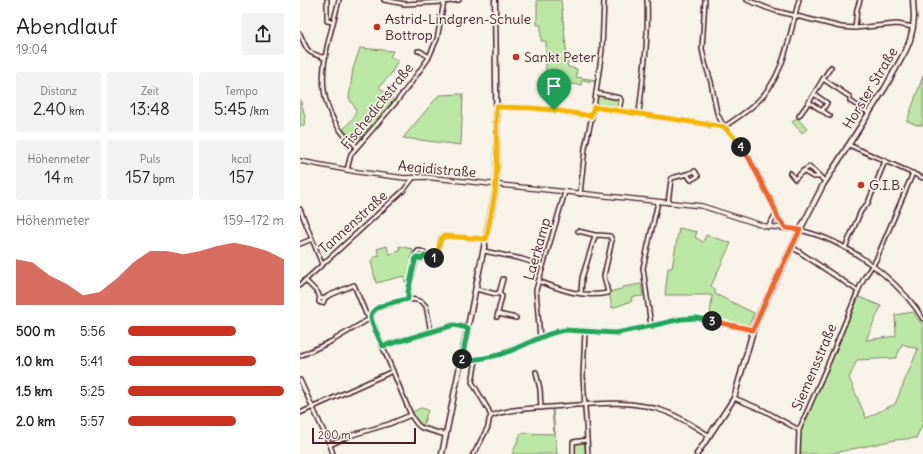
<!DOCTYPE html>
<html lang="de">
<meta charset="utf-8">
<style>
body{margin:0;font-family:Delius,sans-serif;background:#f2f2f2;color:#202124;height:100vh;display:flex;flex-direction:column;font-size:15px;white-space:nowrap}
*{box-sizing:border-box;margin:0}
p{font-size:13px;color:#757577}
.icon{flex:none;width:22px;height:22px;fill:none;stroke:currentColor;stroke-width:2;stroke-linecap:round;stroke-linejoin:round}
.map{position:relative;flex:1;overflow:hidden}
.sheet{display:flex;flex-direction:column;background:#fff;width:300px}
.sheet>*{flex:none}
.scale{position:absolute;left:12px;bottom:10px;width:104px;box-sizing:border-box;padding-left:4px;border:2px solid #4a1f2b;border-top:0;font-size:11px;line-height:14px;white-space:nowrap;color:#4a1f2b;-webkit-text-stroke:3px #f7f3e8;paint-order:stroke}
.pin{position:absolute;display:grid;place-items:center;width:34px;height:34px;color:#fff;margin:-41px -17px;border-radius:50% 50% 50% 0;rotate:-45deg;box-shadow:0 0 4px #0007}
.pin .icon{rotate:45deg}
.km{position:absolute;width:20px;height:20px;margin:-10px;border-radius:50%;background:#222;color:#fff;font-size:11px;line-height:20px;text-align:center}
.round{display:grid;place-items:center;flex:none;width:42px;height:42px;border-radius:4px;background:#f2f2f2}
.summary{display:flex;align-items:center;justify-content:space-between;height:68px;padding:0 16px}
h1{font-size:22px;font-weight:600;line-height:30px}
.figures{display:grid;grid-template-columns:repeat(3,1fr);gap:6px;height:68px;padding:4px 16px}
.figures div{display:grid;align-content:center;border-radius:4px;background:#f2f2f2;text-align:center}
.figures b{font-size:17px;font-weight:600}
.figures small{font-size:11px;font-weight:400}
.figures p{font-size:11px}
.chart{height:112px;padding:8px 16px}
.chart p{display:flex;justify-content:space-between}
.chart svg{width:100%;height:72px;margin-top:4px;fill:#c8321e;opacity:.7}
ul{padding:0 16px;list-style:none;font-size:13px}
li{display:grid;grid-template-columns:64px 48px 1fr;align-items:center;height:30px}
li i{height:10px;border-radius:5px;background:#c8321e}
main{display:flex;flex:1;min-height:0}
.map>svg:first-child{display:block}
.green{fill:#bbe7a4;stroke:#828368;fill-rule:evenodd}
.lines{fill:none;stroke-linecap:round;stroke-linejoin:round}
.minor-casing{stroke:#4a1f2b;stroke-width:6}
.tertiary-casing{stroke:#4a1f2b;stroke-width:6}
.secondary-casing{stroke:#4a1f2b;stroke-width:7}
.minor{stroke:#f7f3e8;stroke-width:3}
.tertiary{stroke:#f7f3e8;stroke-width:3.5}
.secondary{stroke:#f7f3e8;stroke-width:4}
.split-1-casing{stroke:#fff;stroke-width:8}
.split-2-casing{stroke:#fff;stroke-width:8}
.split-3-casing{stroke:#fff;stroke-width:8}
.split-4-casing{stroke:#fff;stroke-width:8}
.split-5-casing{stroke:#fff;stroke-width:8}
.split-1{stroke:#f5b400;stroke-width:5}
.split-2{stroke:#22a559;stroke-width:5}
.split-3{stroke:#22a559;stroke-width:5}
.split-4{stroke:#f0652b;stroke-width:5}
.split-5{stroke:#f5b400;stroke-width:5}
.poi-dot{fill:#c8321e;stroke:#f7f3e8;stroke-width:1.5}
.labels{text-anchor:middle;stroke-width:3.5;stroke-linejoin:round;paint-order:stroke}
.poi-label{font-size:14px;fill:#4a1f2b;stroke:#f7f3e8;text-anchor:start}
.street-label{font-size:14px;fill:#4a1f2b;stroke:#f7f3e8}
</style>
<main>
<section class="sheet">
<div class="summary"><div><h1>Abendlauf</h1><p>19:04</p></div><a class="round"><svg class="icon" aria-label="share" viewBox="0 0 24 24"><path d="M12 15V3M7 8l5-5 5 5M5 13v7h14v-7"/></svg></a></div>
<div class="figures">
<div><p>Distanz</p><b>2.40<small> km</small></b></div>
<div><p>Zeit</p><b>13:48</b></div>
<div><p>Tempo</p><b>5:45<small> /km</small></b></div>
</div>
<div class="figures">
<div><p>Höhenmeter</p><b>14<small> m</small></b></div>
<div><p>Puls</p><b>157<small> bpm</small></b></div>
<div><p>kcal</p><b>157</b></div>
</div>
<div class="chart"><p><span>Höhenmeter</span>159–172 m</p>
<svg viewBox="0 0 160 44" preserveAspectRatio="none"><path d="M0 44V16L10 18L20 26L30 31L40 38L50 36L60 28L70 18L80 11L90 11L100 13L110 11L120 8L130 6L140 8L150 11L160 16V44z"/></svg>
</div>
<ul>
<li><b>500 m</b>5:56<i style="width:69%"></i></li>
<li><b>1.0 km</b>5:41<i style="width:82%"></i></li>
<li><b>1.5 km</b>5:25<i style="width:100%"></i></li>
<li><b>2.0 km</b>5:57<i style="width:69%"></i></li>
</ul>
</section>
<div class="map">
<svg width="623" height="454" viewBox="0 0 623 454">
<rect width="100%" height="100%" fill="#f7f3e8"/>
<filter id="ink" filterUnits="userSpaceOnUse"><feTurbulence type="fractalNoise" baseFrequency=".025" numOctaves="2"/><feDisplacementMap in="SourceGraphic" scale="8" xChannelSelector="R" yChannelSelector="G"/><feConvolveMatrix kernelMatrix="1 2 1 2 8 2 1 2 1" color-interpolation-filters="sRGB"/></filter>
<g filter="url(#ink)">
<g class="green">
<polygon points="237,0 261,0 268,67 277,69 276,77 296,80 296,82 282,80 281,85 246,81 246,41 241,41 241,25 237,25"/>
<polygon points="60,48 93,51 90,57 98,60 91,74 79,87 94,100 57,141 55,141 43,130 54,117 56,110 49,98 53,69"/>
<polygon points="623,76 623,125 617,125 607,121"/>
<polygon points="163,94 161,145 103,138 139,95"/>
<polygon points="299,96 318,98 320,100 318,107 316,109 297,106 296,104 297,97"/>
<polygon points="0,99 5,116 4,126 0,125"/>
<polygon points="497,118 507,129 502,133 492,122"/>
<polygon points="379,228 397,232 395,237 403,242 406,235 431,243 411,286 415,289 415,294 454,313 450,323 447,326 412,319 412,317 410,317 412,295 365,295 368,268 372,268"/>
<polygon points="87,246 89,254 100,251 99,246 113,249 111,259 114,259 109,282 105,282 104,276 76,283 71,261 75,257 79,256 77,249"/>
<polygon points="341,284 343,296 332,297 331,298 332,301 312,308 309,292 321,289 323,287"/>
<path d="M559 297 581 306 566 340 596 336 595 315 613 312 623 326V423L616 438 595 440 529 454H500L501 430ZM602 344 618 349 595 404 566 418 549 378 557 360 596 358Z"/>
<polygon points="121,408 128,410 123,426 116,420 112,412"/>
<polygon points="252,410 253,410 257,454 212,454 221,433 254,434"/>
<polygon points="283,442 285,444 285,454 275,454 275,443"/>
</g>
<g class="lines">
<g class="minor-casing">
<g id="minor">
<polyline points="27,0 27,21 33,22"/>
<path d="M39 0C28 46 9 89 41 131 45 137 51 141 56 146"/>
<polyline points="84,0 105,4 144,2 159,0"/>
<polyline points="405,0 402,49 405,63 411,82 417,113 424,127 432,135 449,158 475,209 478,218 485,228"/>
<polyline points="447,0 467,8 476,11 541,27 555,28 597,24 613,27"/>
<polyline points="555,28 557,9 560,0"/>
<path d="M0 34C8 52 6 52 25 58"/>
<polyline points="118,51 120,51 129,57"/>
<polyline points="523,79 531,67"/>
<polyline points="296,93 320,98 321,100 319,111"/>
<polyline points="514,94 527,103 522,111"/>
<polyline points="196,107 231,108 254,110 291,116"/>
<path d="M294 107 424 127C435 119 447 112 456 103 485 77 489 35 499 0"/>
<path d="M339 113C343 76 349 38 347 0"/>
<polyline points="499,116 509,102"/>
<polyline points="530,116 509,102 523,79 550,97 550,101 569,113"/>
<polyline points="549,145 623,178"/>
<polyline points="47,170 51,154 97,101 110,84 128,59 137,39 144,2 144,0"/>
<polyline points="490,173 495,179 503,171"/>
<path d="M519 177H513L503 171 509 167C517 172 518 176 525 181"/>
<polyline points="280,194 285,148 294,107 302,50 304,0"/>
<polyline points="368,203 371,180 372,178 387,174 395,171 398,176 391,180 387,174"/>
<polyline points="0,209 22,264"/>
<polyline points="468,227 474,217 476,213"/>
<path d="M500 230C510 233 522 236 532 241 565 256 605 288 623 319"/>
<polyline points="278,231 295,235"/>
<polyline points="0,244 12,239"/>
<polyline points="492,247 558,291"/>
<polyline points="545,248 561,211 568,203 585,161"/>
<polyline points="184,251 222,259 243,266"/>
<polyline points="124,256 124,253 121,251 118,251 116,254 117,257 119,259 122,259 124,256 134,258 137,256 141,238 144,236 186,239"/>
<polyline points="5,280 18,293 20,298 24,299 24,301 23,303 21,303 19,302 19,300 20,298"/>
<path d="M238 281C262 290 282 298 308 293L304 276 312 240 310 236 298 235 295 236 282 278 281 293"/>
<polyline points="0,285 104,190 113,178"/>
<polyline points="176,289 196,294 199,293 202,296 197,317"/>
<polyline points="199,293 200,290 203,279"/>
<path d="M24 299 28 296 54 285 66 314 71 318 72 321 111 415C114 420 116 425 122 428L146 435"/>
<polyline points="108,299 108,292 117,257"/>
<polyline points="198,314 216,318"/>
<polyline points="351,326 343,268 358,202"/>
<polyline points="285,331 283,376 288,454"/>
<polyline points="240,338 236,290 265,192"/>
<polyline points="83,346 154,325 168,328"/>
<polyline points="0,356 32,341 71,318 72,313 77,308 103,300 108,299 116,300 122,302 126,306 131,332"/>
<path d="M162 361C177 359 193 358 207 352 227 345 244 333 265 330L317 333 351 326 381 319 397 318 453 330"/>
<polyline points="236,372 240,389 241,408"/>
<polyline points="0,380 30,445 33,454"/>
<polyline points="434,398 465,411 499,430"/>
<polyline points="0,413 93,371"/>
<path d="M191 416C206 409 234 408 251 407 291 404 332 398 369 413 384 419 396 428 410 436"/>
<polyline points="30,445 49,436 89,424 111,415"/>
<polyline points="173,454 175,452 188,427 189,420 191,416 188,409 172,382 176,360"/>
<polyline points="273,454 273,442 287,440"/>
<polyline points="498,454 499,430 530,359 558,291 564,278 576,260 613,173"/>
</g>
</g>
<g class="tertiary-casing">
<polyline id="tertiary" points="0,161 58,172 105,178 124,177 402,206 464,226 500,230"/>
</g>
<g class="secondary-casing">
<g id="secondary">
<polyline points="142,454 195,193 197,164 195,0"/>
<polyline points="397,454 427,409 434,398 451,338 457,319 500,230 523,185 585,88 606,50 610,40 613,27 614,17 613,0"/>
</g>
</g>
<use href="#minor" class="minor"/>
<use href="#tertiary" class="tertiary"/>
<use href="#secondary" class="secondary"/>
</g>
</g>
<g class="lines" filter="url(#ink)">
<g class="split-1-casing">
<path id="split-1" d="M134 258 137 256C140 249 138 240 144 236L186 239 195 193 197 164 196 107 231 108 254 110"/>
</g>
<g class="split-2-casing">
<path id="split-2" d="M134 258 124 256 121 259 116 257 108 292V299C100 301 70 305 71 317 71 322 80 341 83 346L154 325 168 328 162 359"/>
</g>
<g class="split-3-casing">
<path id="split-3" d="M162 359V361C177 359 193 358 207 352 227 345 244 333 265 330L316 333 351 326 381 319 397 318 412 321"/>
</g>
<g class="split-4-casing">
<polyline id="split-4" points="412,321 453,330 465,302 500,230 486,228 478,218 475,209 449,158 441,147"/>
</g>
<g class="split-5-casing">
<polyline id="split-5" points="254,110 291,116 294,107 424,127 432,135 441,147"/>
</g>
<use href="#split-1" class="split-1"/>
<use href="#split-2" class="split-2"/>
<use href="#split-3" class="split-3"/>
<use href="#split-4" class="split-4"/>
<use href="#split-5" class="split-5"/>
</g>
<g class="poi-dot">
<circle cx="77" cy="27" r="4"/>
<circle cx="216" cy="57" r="4"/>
<circle cx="561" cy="185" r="4"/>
</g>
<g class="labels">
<g class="poi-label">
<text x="85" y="24">Astrid-Lindgren-Schule<tspan x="85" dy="16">Bottrop</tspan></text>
<text x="224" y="62">Sankt Peter</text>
<text x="569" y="190">G.I.B.</text>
</g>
<g class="street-label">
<text transform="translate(570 88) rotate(-59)" y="5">Horster Straße</text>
<text transform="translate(77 106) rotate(-51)" y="5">Fischedickstraße</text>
<text transform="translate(137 169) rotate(5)" y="5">Aegidistraße</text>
<text transform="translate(53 222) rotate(-42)" y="5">Tannenstraße</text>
<text transform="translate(237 249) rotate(-74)" y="5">Laerkamp</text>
<text transform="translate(514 367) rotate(-67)" y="5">Siemensstraße</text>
</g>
</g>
</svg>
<div class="scale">200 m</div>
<div class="pin" style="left:254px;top:110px;background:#1e9e55"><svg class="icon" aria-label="arrive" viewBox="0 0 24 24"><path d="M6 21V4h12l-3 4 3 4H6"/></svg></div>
<b class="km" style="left:134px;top:258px">1</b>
<b class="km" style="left:162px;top:359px">2</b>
<b class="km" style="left:412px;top:321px">3</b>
<b class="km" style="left:441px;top:147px">4</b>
</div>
</main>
